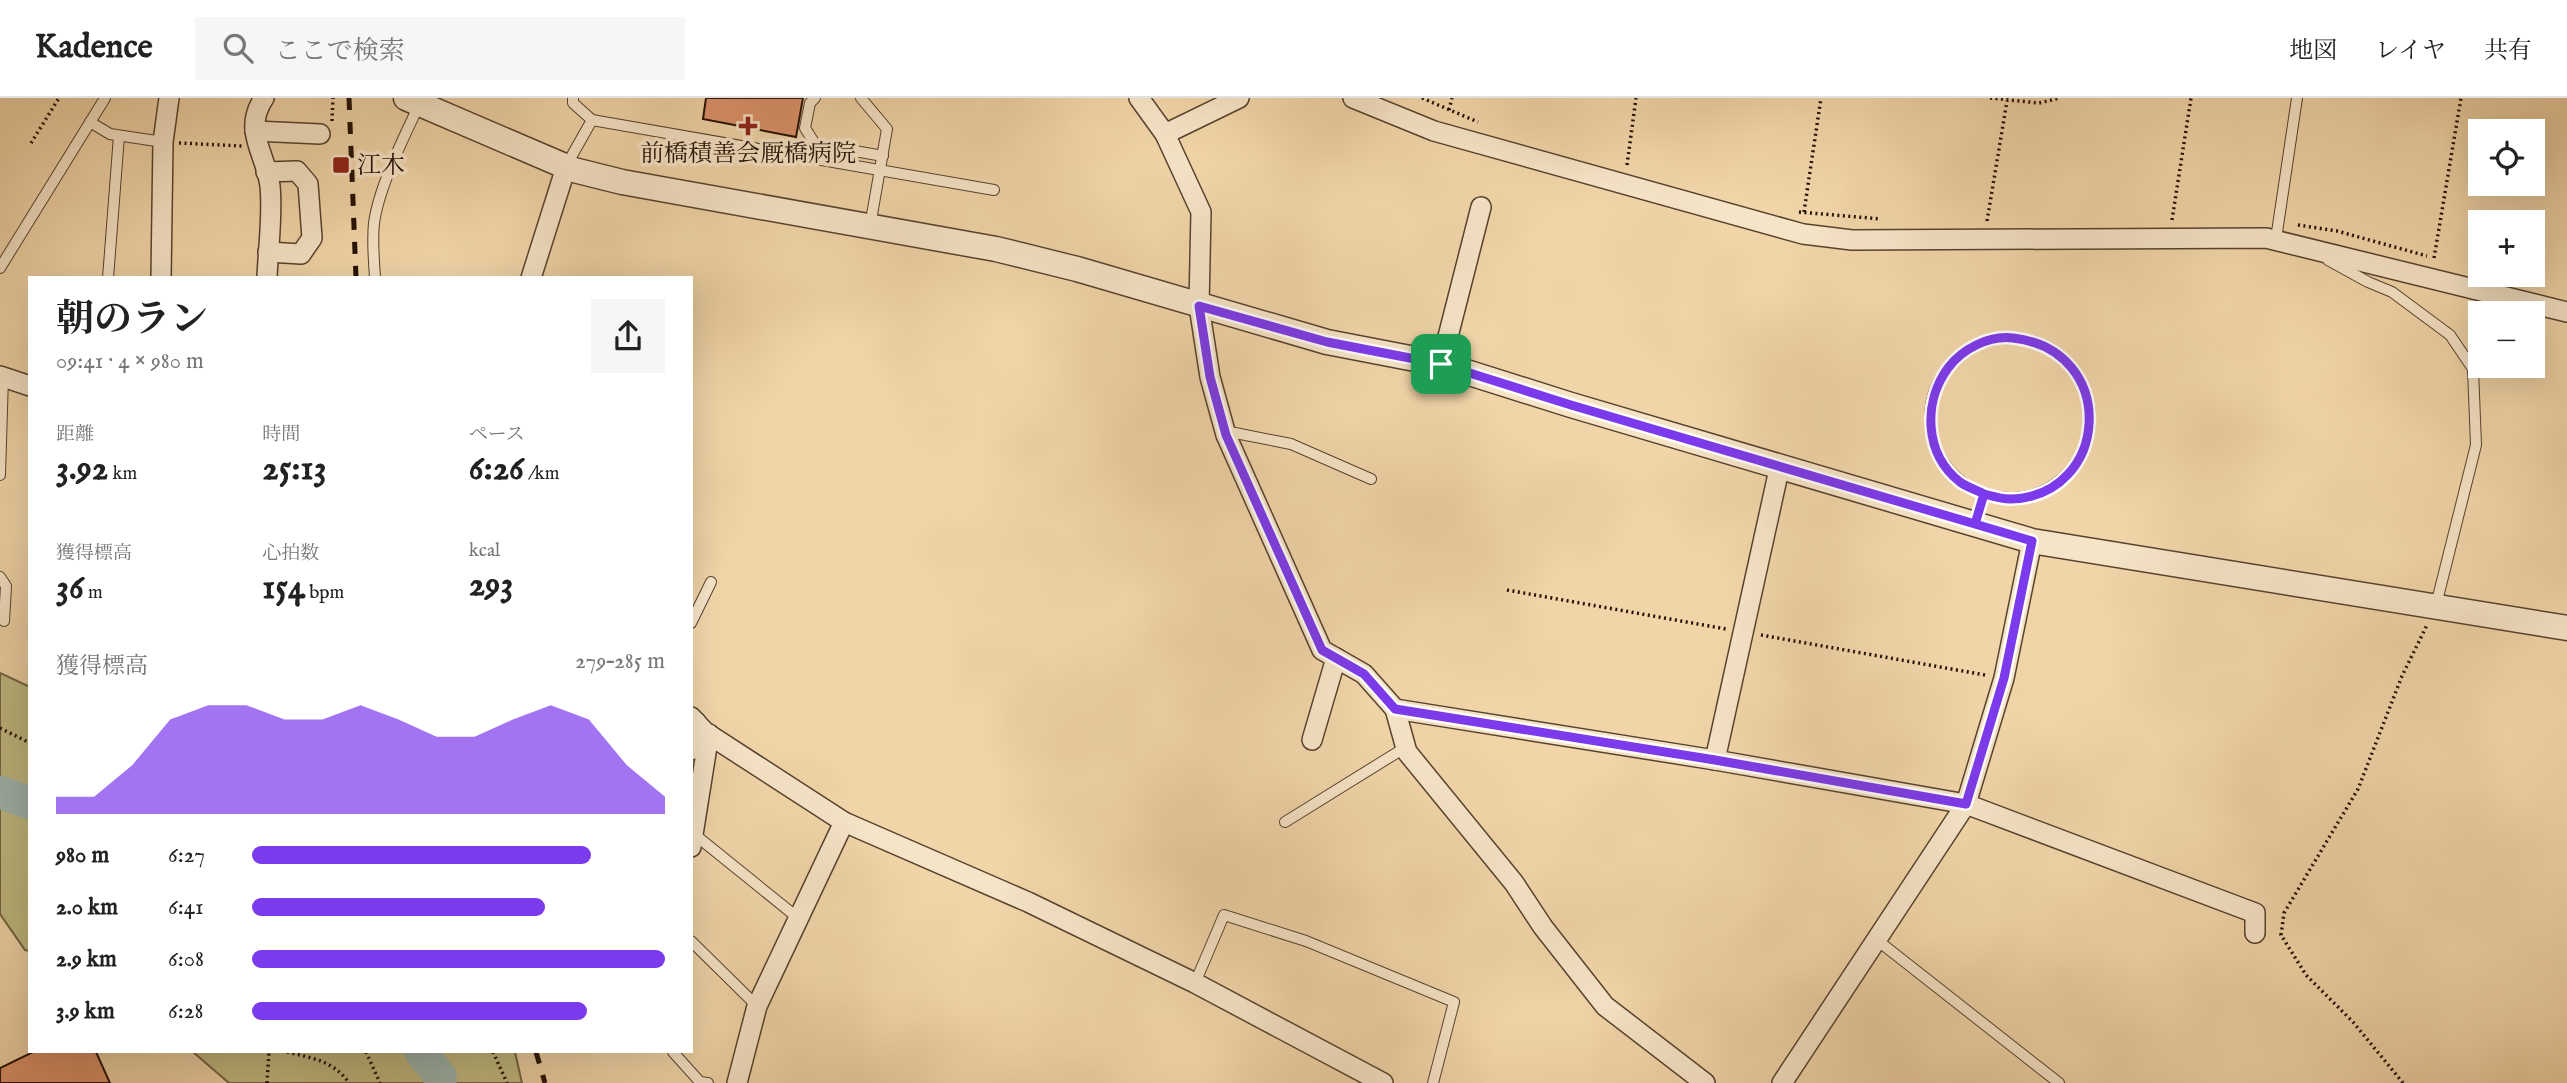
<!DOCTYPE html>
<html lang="ja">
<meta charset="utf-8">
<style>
body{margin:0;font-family:"IM FELL English","Noto Serif JP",serif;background:#f6f6f6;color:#222;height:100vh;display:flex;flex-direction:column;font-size:26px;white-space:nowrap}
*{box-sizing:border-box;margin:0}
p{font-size:23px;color:#767676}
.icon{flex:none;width:38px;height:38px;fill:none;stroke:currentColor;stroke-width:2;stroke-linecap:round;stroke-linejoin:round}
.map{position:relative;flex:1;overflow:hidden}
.side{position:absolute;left:28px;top:178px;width:665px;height:777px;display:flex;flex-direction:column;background:#fff;border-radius:0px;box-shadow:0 7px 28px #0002}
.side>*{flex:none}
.controls{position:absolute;left:2468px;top:21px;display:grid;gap:14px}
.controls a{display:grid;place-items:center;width:77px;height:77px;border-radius:0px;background:#fff;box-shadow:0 7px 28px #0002;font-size:35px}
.pin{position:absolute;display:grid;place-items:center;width:60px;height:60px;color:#fff;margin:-30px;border-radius:14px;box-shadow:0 4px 10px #0006}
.round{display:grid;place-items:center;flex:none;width:74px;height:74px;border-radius:0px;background:#f6f6f6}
.overview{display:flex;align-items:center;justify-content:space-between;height:119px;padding:0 28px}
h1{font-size:38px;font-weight:700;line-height:52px}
.figures{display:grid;grid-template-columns:repeat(3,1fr);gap:10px;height:119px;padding:7px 28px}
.figures div{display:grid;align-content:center}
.figures b{font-size:35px;font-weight:700}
.figures small{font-size:19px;font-weight:400}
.figures p{font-size:19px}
.chart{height:196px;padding:14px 28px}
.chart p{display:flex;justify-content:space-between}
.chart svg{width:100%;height:126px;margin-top:7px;fill:#7c3aed;opacity:.7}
ul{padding:0 28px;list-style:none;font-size:23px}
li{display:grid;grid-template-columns:112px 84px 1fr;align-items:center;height:52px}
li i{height:18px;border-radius:9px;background:#7c3aed}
header{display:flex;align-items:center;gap:42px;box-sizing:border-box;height:98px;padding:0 35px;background:#fff;border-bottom:2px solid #e0e0e0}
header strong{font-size:33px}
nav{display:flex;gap:38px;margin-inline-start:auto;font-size:24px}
.search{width:490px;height:63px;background:#f6f6f6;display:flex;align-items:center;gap:18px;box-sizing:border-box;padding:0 24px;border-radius:0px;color:#767676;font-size:26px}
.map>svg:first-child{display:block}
.green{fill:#c1bb83;stroke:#726644;stroke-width:2}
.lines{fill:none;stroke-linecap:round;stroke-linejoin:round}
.river{stroke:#9db7b1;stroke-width:33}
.building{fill:#dc926b;stroke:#241105;stroke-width:2}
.service-casing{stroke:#57422e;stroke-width:12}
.minor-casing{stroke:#57422e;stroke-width:22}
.tertiary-casing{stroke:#57422e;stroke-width:27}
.path{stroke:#241105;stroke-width:3.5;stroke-dasharray:2 3.5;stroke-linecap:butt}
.service{stroke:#f6e4c7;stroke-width:10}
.minor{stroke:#f6e4c7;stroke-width:19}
.tertiary{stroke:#f6e4c7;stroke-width:24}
.rail{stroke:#241105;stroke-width:5;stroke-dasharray:12 12;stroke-linecap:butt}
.route-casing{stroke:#fff;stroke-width:14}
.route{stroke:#7c3aed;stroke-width:9}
.poi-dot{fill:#8f2418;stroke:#f6e4c7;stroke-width:2.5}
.labels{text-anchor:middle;stroke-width:7;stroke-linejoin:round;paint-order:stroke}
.poi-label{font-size:24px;fill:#241105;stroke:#f6e4c7}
</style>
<header>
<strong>Kadence</strong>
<div class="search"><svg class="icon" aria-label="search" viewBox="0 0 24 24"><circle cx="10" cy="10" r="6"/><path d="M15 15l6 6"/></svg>ここで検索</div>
<nav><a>地図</a><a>レイヤ</a><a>共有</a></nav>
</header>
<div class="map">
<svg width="2567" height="985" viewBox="0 0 2567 985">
<rect width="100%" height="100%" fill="#f1d5a9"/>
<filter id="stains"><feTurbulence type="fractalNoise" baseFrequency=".00286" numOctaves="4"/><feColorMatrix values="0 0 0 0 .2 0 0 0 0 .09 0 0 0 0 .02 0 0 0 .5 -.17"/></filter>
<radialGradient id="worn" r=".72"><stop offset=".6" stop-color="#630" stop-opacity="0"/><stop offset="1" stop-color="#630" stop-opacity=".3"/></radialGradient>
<g class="green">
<polygon points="0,575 30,589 30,853 25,852 0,816"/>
<polygon points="193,954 515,954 522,985 229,985"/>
</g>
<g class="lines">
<g class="river">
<polyline points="0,694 30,705"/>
<polyline points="421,954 440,978 440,985"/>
</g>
</g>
<g class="building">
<polygon points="706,0 803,0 796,39 703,21"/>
<polygon points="33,954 96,954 110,985 0,985 0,970"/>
</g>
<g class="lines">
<g class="service-casing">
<g id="service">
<polyline points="815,0 810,5 805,30 815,46 883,58"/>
<polyline points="861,0 887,31 870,128"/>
<polyline points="592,22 994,92"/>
<polyline points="90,24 110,36 163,44"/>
<polyline points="566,68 592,22 573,5 573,0"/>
<polyline points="2276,141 2297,0"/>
<polyline points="2328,162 2368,184 2392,194 2450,237 2473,271 2476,347 2436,507"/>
<polyline points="0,170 105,0"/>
<polyline points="108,180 119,38"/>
<path d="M375 180C374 162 372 144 374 125 379 89 403 41 419 7"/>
<circle cx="2010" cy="320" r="80"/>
<polyline points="1225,333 1291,346 1371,381"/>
<polyline points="0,377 3,279"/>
<polyline points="1975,426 1984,396"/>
<polyline points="0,479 6,488 4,523"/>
<polyline points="691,525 711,484"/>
<polyline points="1285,724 1406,649"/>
<polyline points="694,736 798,820"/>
<polyline points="1877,842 2059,985"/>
<polyline points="691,843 757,908"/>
<polyline points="1195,885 1224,817 1306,843 1454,904 1433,985"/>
<polyline points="673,954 700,984 708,985"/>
</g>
</g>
<g class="minor-casing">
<g id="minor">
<path d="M264 0C242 33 266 55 270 88 273 117 268 151 267 180"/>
<polyline points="1139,0 1165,36 1201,114 1199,208 1210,279 1226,337 1322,552 1364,576 1395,611 1407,654 1514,785 1543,829 1605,908 1705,985"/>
<polyline points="1353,0 1434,33 1803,136 1852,142 2266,140 2567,214"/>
<polyline points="255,33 320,36"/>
<polyline points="1165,36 1239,0"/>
<polyline points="266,74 297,73 308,86 312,140 301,156 268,154"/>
<polyline points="161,180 163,44 169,0"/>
<polyline points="531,180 566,69"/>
<polyline points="1441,266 1481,109"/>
<polyline points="0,278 30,288"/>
<polyline points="1395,611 1715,662 1966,706 2255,815 2255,835"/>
<polyline points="691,619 705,634 844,724 1028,804 1195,885 1383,985"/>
<polyline points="1312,642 1336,560"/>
<polyline points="691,652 696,624"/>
<polyline points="1715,662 1780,367"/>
<polyline points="691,749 709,636"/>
<polyline points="737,985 757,908 844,724"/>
<polyline points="1782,985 1966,706 2004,580 2032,443"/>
</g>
</g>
<g class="tertiary-casing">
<polyline id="tertiary" points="406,0 574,72 622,84 996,151 1077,171 1327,244 1441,266 1571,307 2032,443 2567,530"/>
</g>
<g class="path">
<polyline points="1422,0 1478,24"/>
<polyline points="1990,0 2039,5 2060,0"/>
<polyline points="1449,12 1452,0"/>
<polyline points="332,23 333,0"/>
<polyline points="31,45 59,0"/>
<polyline points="179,45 242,48"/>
<polyline points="1627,67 1636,0"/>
<polyline points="1799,114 1881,121"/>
<polyline points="1804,114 1821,0"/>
<polyline points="2172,122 2191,0"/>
<polyline points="1987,123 2007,3"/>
<polyline points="2298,127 2337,133 2427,158"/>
<polyline points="2434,160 2461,0"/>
<polyline points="335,180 335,177"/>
<polyline points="1507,492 1726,531"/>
<polyline points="1761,537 1985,577"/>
<polyline points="0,630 30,645"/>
<polyline points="30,773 30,794"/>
<path d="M287 954C312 960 334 963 349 985"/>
<polyline points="366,954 380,985"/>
<polyline points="493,954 507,985"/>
<polyline points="267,985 269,954"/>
<polyline points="2403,985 2353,924 2306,877 2281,837 2284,815 2358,691 2402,578 2427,527"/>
</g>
<use href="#service" class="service"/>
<use href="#minor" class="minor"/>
<use href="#tertiary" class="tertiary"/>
<g class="rail">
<polyline points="349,0 356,180"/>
<polyline points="536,954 545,985"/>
</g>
</g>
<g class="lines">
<g class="route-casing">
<path id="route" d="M1441 266 1327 244 1199 208 1210 279 1226 337 1322 552 1364 576 1395 611 1715 662 1966 706 2004 580 2032 443 1975 426 1984 396C1976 392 1967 389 1960 384 1924 356 1923 304 1948 270 1962 251 1989 237 2013 240 2120 252 2110 399 2010 401 2001 401 1992 398 1984 396L1975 426 1571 307 1441 266"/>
</g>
<use href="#route" class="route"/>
</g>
<g class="poi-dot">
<path d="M744.5 17.5h7v7h7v7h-7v7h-7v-7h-7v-7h7z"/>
<rect x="332" y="58" width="18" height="18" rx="3.5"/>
</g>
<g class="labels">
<g class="poi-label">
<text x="748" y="63">前橋積善会厩橋病院</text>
<text x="357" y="75" text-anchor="start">江木</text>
</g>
</g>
<rect width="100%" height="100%" filter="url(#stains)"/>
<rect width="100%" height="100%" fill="url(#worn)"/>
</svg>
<div class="controls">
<a><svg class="icon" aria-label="locate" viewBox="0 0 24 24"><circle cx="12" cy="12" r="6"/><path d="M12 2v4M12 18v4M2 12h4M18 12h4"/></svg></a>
<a>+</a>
<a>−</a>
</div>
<div class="pin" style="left:1441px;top:266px;background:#1e9e55"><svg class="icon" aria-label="arrive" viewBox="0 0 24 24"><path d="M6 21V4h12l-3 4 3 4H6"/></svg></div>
<section class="side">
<div class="overview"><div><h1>朝のラン</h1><p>09:41 · 4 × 980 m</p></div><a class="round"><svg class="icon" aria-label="share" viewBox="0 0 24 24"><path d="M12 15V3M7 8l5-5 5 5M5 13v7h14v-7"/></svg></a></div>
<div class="figures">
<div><p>距離</p><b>3.92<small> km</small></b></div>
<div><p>時間</p><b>25:13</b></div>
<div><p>ペース</p><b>6:26<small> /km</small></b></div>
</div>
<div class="figures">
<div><p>獲得標高</p><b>36<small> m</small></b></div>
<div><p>心拍数</p><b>154<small> bpm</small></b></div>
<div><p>kcal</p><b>293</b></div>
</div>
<div class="chart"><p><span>獲得標高</span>279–285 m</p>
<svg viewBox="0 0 160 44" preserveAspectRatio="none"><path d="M0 44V38L10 38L20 27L30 11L40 6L50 6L60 11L70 11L80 6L90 11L100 17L110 17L120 11L130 6L140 11L150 27L160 38V44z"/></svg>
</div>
<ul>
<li><b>980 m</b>6:27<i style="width:82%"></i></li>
<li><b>2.0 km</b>6:41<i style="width:71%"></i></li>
<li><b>2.9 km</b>6:08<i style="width:100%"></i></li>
<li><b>3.9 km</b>6:28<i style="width:81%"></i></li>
</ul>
</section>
</div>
